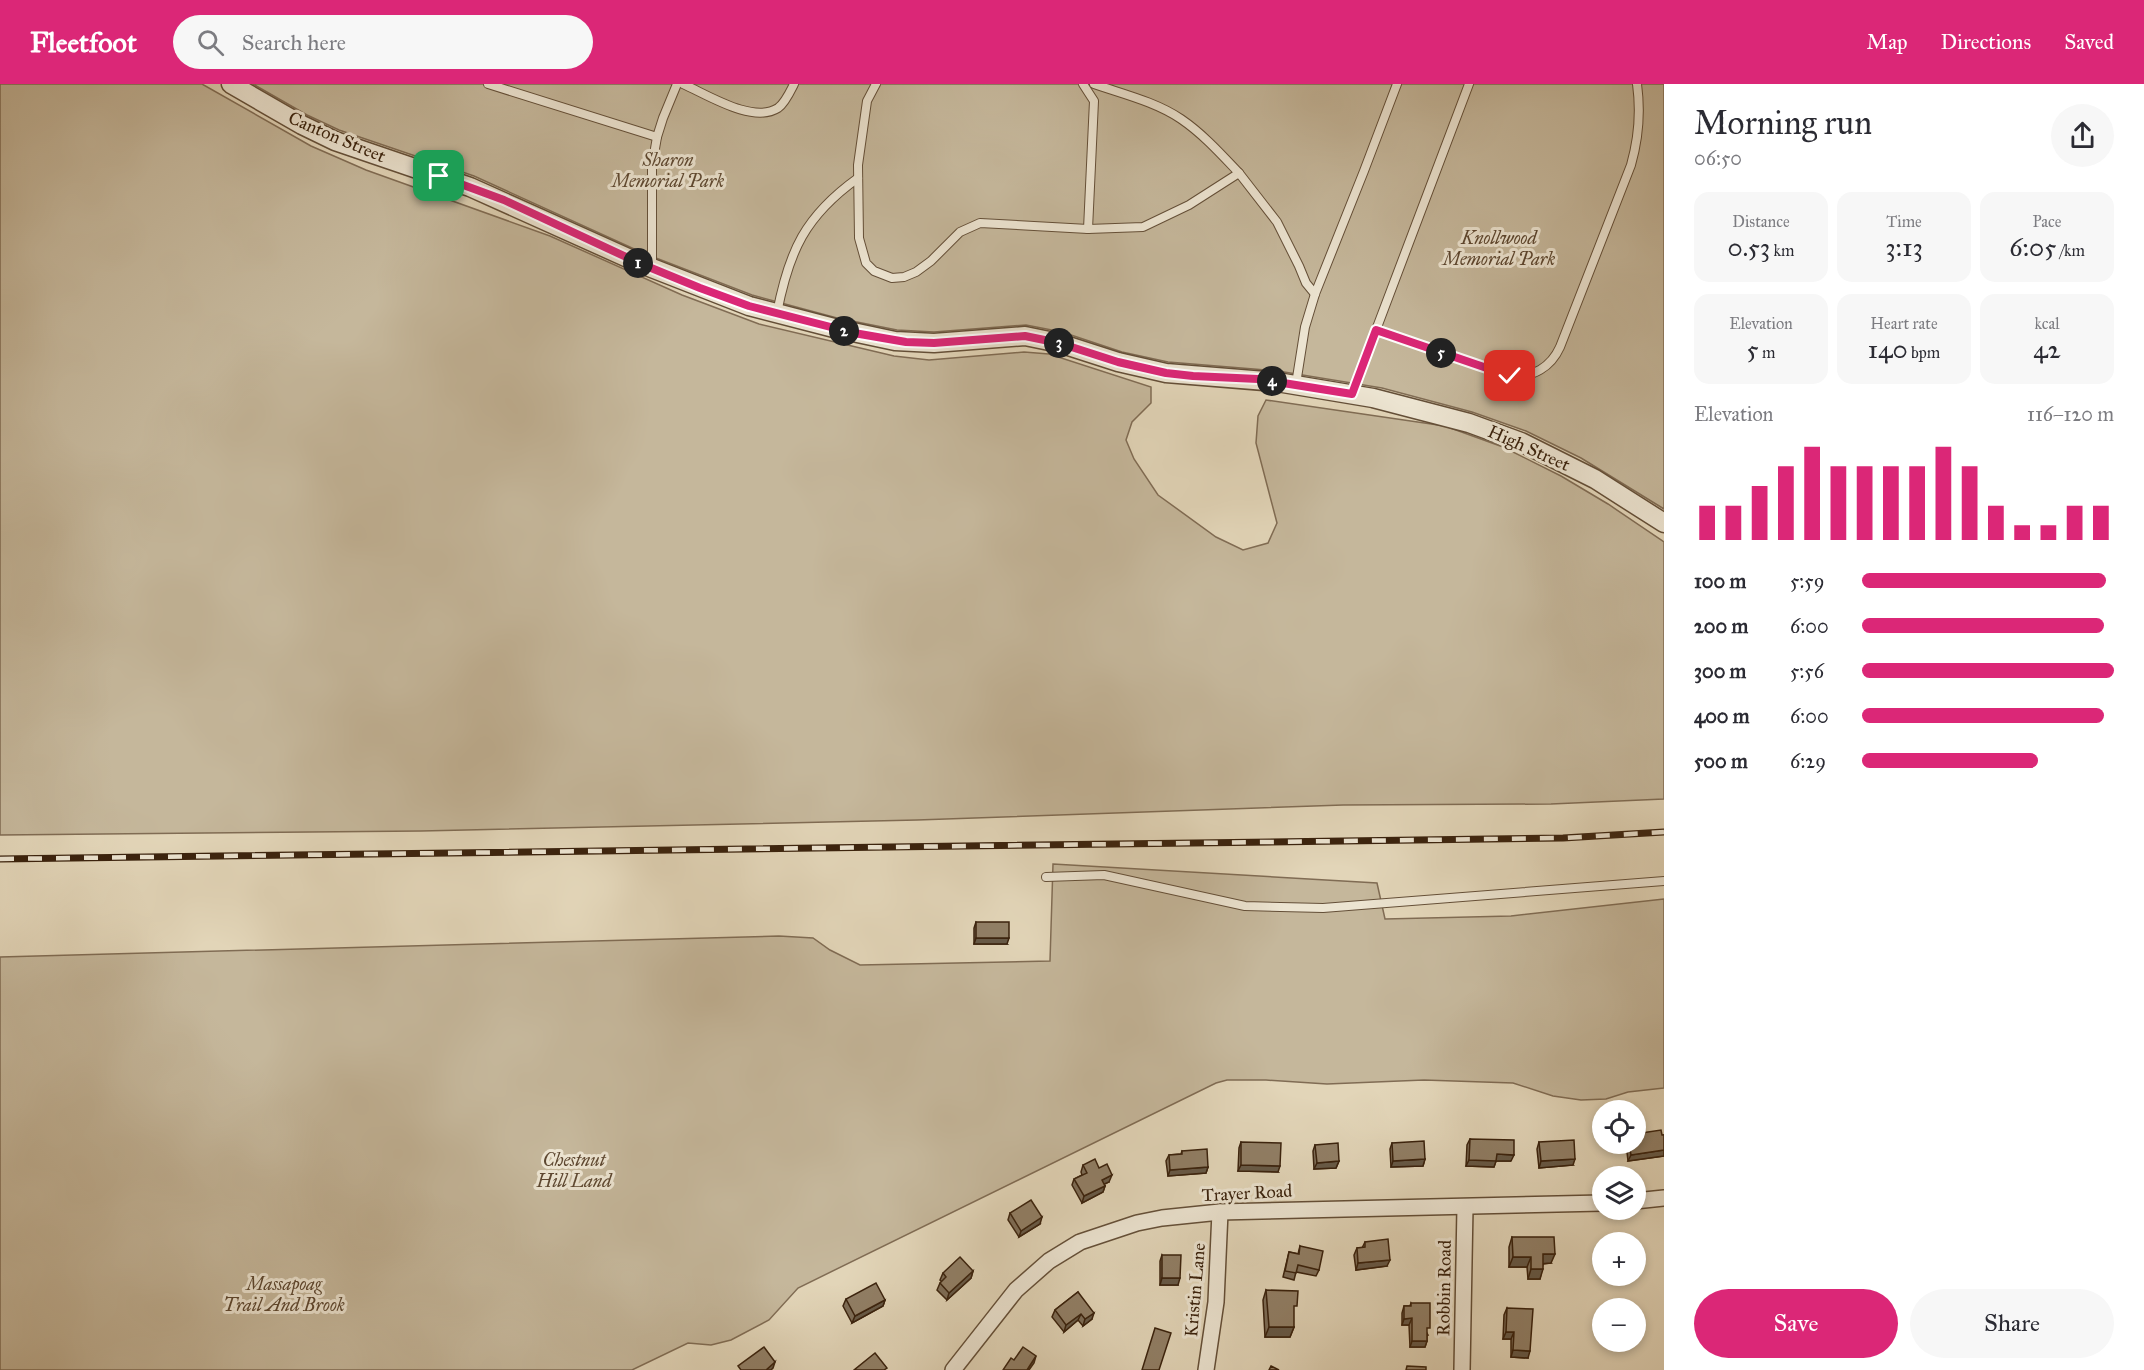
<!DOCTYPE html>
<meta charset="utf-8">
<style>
body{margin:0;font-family:"IM FELL Great Primer",serif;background:#f7f7f7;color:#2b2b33;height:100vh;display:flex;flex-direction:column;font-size:22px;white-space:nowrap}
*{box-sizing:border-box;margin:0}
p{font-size:20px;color:#7c7c81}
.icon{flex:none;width:33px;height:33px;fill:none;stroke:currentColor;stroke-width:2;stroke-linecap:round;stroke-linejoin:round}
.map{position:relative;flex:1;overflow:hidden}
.panel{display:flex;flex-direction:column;background:#fff;width:480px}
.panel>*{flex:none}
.controls{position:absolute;left:1592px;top:1016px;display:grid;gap:12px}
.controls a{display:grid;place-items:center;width:54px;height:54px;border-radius:50%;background:#fff;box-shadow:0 3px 9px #0003;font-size:30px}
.pin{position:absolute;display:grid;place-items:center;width:51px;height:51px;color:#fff;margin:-26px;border-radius:12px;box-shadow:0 3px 9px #0006}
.km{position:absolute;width:30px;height:30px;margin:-15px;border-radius:50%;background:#222;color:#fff;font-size:16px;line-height:30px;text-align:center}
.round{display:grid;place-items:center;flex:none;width:63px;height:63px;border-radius:32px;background:#f7f7f7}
.head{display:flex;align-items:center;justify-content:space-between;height:102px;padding:0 30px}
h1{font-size:33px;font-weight:600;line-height:45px}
.stats{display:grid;grid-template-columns:repeat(3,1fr);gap:9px;height:102px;padding:6px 30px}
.stats div{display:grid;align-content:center;border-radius:15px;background:#f7f7f7;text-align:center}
.stats b{font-size:26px;font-weight:600}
.stats small{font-size:16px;font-weight:400}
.stats p{font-size:16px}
.chart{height:168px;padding:12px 30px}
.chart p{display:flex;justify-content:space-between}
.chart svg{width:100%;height:108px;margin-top:6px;stroke:#db2777;stroke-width:6}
.cta{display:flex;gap:12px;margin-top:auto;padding:12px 30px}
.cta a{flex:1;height:69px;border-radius:36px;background:#db2777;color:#fff;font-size:24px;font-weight:600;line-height:69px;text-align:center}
.cta a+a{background:#f7f7f7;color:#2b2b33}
ul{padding:0 30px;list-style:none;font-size:20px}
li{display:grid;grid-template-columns:96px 72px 1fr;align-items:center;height:45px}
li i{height:15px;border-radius:8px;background:#db2777}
header{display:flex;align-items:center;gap:36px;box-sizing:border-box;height:84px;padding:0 30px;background:#db2777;color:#fff}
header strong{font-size:28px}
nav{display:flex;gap:33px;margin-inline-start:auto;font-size:21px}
.search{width:420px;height:54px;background:#f7f7f7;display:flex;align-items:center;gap:15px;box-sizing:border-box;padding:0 21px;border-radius:33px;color:#7c7c81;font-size:22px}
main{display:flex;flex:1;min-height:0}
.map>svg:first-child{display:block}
.green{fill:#c5b79b;stroke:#806c54;stroke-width:1.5}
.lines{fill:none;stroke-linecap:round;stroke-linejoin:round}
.service-casing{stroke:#644f38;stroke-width:10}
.minor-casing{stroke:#644f38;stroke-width:18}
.tertiary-casing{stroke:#644f38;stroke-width:21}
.service{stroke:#ece4d1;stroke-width:8}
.minor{stroke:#ece4d1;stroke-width:15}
.tertiary{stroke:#ece4d1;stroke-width:18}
.rail-casing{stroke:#3a220d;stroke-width:7}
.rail{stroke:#ece4d1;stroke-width:4.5;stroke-dasharray:14;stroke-linecap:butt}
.wall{fill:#7d6d58;stroke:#3a220d;stroke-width:1.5}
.shaded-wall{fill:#665947;stroke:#3a220d;stroke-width:1.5}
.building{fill:#917f66;stroke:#3a220d;stroke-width:1.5}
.route-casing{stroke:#fff;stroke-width:12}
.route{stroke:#db2777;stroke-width:8}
.labels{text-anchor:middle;stroke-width:6;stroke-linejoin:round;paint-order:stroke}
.street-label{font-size:18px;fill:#3a220d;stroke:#ece4d1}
.park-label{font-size:18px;font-style:italic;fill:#5d4730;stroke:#ece4d1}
</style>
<header>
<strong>Fleetfoot</strong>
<div class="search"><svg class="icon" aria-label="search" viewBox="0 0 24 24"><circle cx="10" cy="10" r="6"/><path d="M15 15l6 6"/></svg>Search here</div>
<nav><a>Map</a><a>Directions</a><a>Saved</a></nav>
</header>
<main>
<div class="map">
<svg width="1664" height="1286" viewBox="0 0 1664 1286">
<rect width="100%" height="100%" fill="#e2d5b8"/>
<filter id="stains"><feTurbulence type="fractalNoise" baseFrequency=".00333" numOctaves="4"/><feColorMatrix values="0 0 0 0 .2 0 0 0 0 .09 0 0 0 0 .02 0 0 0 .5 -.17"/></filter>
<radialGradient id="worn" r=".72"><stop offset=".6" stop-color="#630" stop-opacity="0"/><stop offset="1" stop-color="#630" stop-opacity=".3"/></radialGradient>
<g class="green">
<polygon points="0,0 202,0 311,62 366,86 550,152 682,211 759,240 894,272 929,276 1024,268 1049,270 1151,303 1151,319 1132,338 1126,356 1134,375 1158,411 1216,453 1243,466 1268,459 1277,439 1256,359 1258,332 1266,316 1445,342 1503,363 1561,392 1608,420 1664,458 1664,715 1551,720 1343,721 917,736 421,747 0,751"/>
<polygon points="253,0 1664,0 1664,425 1581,374 1526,347 1472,328 1382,304 1278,287 1168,278 1122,268 1062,248 1026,241 934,248 897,246 837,234 752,211 643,169 474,92 339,46 307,31"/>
<polygon points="1053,780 1377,799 1385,835 1511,832 1664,815 1664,1004 1628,1008 1606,1015 1581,1016 1553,1012 1513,999 1424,996 1327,1000 1266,996 1227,996 1216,999 798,1204 769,1236 731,1256 711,1261 688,1259 632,1286 0,1286 0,873 779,852 813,854 830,866 860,881 1050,877"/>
</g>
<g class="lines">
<g class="service-casing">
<g id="service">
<polyline points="488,0 657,53 663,34 677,0"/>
<path d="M683 0C708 11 753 40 778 24 785 19 790 8 794 0"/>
<path d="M876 0 867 17 858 81 859 154 866 179 874 187 892 194 904 193 916 188 931 177 960 148 980 139 1088 145 1143 143 1189 121 1239 89C1221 70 1203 50 1181 35 1156 18 1123 10 1094 0"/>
<polyline points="1083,0 1094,17 1088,145"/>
<polyline points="1239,89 1277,138 1299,182 1306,199 1315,210"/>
<polyline points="652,183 652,82 657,53"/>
<path d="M777 229C789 167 805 132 858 94"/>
<polyline points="1376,246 1469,0"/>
<polyline points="1296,300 1305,243 1315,210 1364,87 1397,0"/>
<path d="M1352 310 1376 246 1510 292C1533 294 1551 283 1560 263L1631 81C1639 53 1641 29 1637 0"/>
<polyline points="1046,793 1104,791 1245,822 1323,824 1664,797"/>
</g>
</g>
<g class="minor-casing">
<g id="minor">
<polyline points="1635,1117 1664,1114"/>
<polyline points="953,1286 1016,1206 1049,1177 1080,1158 1137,1139 1162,1134 1220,1128 1602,1119"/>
<polyline points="1206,1286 1216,1218 1220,1128"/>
<polyline points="1462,1286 1465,1123"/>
</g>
</g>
<g class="tertiary-casing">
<polyline id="tertiary" points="231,0 302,41 335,57 470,103 639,179 749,222 834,244 895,257 934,259 1025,252 1059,259 1118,278 1166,289 1277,298 1373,314 1469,339 1521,358 1595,395 1664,439"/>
</g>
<use href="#service" class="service"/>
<use href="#minor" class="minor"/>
<use href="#tertiary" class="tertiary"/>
<g class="rail-casing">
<polyline id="rail" points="0,775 1563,754 1664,748"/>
</g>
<use href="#rail" class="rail"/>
</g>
<g class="wall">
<polygon points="976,838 1007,860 974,860 974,844"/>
<polygon points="1662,1051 1664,1051 1664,1072 1628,1077 1626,1059 1635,1059"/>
<polygon points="1470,1055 1511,1077 1496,1077 1494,1083 1466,1082 1467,1061"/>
<polygon points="1241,1058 1278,1088 1238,1087 1239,1064"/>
<polygon points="1539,1058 1573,1081 1539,1084 1537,1065"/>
<polygon points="1392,1059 1425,1075 1423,1082 1391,1083 1390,1065"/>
<polygon points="1315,1061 1339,1077 1336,1084 1314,1085 1313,1067"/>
<polygon points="1182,1067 1208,1083 1206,1089 1168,1092 1166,1077 1169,1071 1181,1070"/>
<polygon points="1083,1081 1099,1084 1109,1098 1104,1100 1105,1102 1103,1108 1082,1119 1072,1101 1074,1095 1082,1091 1081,1088"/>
<polygon points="1010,1129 1040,1140 1019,1153 1008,1136"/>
<polygon points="1512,1153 1551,1179 1543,1180 1540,1195 1528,1195 1527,1183 1509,1183 1509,1163"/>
<polygon points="1365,1158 1387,1182 1356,1186 1354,1171 1357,1164 1362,1164"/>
<polygon points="1300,1162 1319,1186 1316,1192 1296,1188 1294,1196 1283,1193 1289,1168 1298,1170"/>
<polygon points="1162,1171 1178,1201 1160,1201 1160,1177"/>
<polygon points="973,1187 971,1194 947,1216 937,1206 940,1199 942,1198 940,1196 943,1189"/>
<polygon points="1266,1206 1294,1243 1290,1253 1265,1253 1263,1216"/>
<polygon points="1078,1208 1092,1235 1083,1242 1078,1236 1064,1248 1052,1233 1055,1226"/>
<polygon points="846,1215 885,1216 883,1222 852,1239 843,1222"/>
<polygon points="1411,1219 1428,1251 1427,1251 1427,1257 1425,1263 1410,1263 1409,1241 1402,1241 1402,1229 1404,1222 1410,1222"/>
<polygon points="1507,1224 1528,1274 1511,1273 1511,1255 1503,1255 1504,1231"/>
</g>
<g class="shaded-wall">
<polygon points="976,854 1009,854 1007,860 974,860"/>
<polygon points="1664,1066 1664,1072 1628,1077 1631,1071"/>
<polygon points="1497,1070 1514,1071 1511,1077 1496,1077 1494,1083 1466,1082 1469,1076"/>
<polygon points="1425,1075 1423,1082 1391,1083 1393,1077"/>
<polygon points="1575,1075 1573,1081 1539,1084 1541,1077"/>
<polygon points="1339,1077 1336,1084 1314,1085 1317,1079"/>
<polygon points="1241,1081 1280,1082 1278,1088 1238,1087"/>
<polygon points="1208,1083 1206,1089 1168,1092 1170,1086"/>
<polygon points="1112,1091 1109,1098 1100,1102 1102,1096"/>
<polygon points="1105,1102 1103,1108 1082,1119 1084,1112"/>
<polygon points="1042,1133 1040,1140 1019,1153 1021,1147"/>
<polygon points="1543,1170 1555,1170 1551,1179 1539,1180"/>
<polygon points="1513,1173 1531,1173 1527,1183 1509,1183"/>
<polygon points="1390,1176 1387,1182 1356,1186 1358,1179"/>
<polygon points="1531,1185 1543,1185 1540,1195 1528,1195"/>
<polygon points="973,1187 971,1194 947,1216 949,1209"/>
<polygon points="1162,1194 1180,1194 1178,1201 1160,1201"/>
<polygon points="885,1216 883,1222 852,1239 855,1232"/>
<polygon points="1094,1229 1092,1235 1083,1242 1085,1235"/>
<polygon points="1081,1230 1078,1236 1064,1248 1066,1241"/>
<polygon points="1412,1234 1409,1241 1402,1241 1404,1235"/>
<polygon points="1269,1243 1294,1243 1290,1253 1265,1253"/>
<polygon points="1506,1248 1514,1248 1511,1255 1503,1255"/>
<polygon points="1412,1257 1427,1257 1425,1263 1410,1263"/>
<polygon points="1513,1266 1530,1267 1528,1274 1511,1273"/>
<polygon points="1036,1272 1034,1279 1029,1286 1027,1286"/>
<polygon points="775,1278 773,1284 771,1286 766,1286"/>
</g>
<g class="building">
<rect x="976" y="838" width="33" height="16"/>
<polygon points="1661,1046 1662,1051 1664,1051 1664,1066 1631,1071 1629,1059 1635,1059 1635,1050"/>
<polygon points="1470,1055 1514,1056 1514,1071 1497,1070 1496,1077 1469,1076"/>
<polygon points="1574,1056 1575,1075 1541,1077 1539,1058"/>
<polygon points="1424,1057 1425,1075 1393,1077 1392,1059"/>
<polygon points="1241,1058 1281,1059 1280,1082 1241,1081"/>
<polygon points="1338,1059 1339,1077 1317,1079 1315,1061"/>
<polygon points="1207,1065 1208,1083 1170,1086 1169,1071 1182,1070 1182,1067"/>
<polygon points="1095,1075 1099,1084 1107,1080 1112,1091 1102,1096 1105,1102 1084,1112 1074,1095 1087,1089 1083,1081"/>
<polygon points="1031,1116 1042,1133 1021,1147 1010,1129"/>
<polygon points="1512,1153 1554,1153 1555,1170 1543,1170 1543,1185 1531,1185 1531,1173 1513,1173"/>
<polygon points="1388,1155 1390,1176 1358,1179 1357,1164 1365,1163 1365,1158"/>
<polygon points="1300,1162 1323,1167 1319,1186 1298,1181 1296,1189 1285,1187 1289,1168 1299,1170"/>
<polygon points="1162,1171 1181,1171 1180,1194 1162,1194"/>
<polygon points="960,1173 973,1187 949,1209 940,1199 946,1193 943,1189"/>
<polygon points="876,1199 885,1216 855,1232 846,1215"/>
<polygon points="1266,1206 1298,1207 1297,1222 1294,1222 1294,1243 1269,1243"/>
<polygon points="1078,1208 1094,1229 1085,1235 1081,1230 1066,1241 1055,1226"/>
<polygon points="1411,1219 1430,1219 1430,1244 1427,1244 1427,1257 1412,1257 1412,1234 1404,1235 1404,1222 1411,1222"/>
<polygon points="1507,1224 1533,1225 1530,1267 1513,1266 1514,1248 1506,1248"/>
<polygon points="1155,1244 1171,1249 1159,1286 1142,1286"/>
<polygon points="764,1263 775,1278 766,1286 741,1286 738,1282"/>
<polygon points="1023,1263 1036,1272 1027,1286 1003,1286 1011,1274 1014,1276"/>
<polygon points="875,1269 887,1284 884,1286 854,1286"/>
<polygon points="1271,1282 1279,1286 1269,1286"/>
<polygon points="1407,1282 1426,1283 1426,1286 1406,1286"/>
</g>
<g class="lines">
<g class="route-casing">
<polyline id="route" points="439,92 504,116 639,179 700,204 749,222 854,249 906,258 934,259 1025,252 1059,259 1118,278 1166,289 1193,292 1258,295 1352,310 1376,246 1510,292"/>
</g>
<use href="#route" class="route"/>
</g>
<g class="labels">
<g class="street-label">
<text transform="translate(337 53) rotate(23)" y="6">Canton Street</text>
<text transform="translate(1529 364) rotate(24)" y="6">High Street</text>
<text transform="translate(1247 1109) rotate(-3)" y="6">Trayer Road</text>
<text transform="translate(1444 1204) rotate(-89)" y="6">Robbin Road</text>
<text transform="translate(1195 1206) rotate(-85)" y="6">Kristin Lane</text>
</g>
<g class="park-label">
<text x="668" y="82">Sharon<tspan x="668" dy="21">Memorial Park</tspan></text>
<text x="1499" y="160">Knollwood<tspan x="1499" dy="21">Memorial Park</tspan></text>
<text x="574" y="1082">Chestnut<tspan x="574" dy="21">Hill Land</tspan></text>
<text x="284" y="1206">Massapoag<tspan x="284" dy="21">Trail And Brook</tspan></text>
</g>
</g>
<rect width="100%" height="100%" filter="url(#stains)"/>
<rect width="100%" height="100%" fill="url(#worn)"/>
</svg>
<div class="controls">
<a><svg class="icon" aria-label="locate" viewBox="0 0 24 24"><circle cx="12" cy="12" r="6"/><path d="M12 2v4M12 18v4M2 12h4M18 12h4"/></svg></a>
<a><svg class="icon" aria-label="layers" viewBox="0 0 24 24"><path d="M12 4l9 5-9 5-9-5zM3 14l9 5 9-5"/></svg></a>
<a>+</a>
<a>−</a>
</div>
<div class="pin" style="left:439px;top:92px;background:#1e9e55"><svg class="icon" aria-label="arrive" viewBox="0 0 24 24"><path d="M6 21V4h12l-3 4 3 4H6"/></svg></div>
<div class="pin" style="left:1510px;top:292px;background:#d93025"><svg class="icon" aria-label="check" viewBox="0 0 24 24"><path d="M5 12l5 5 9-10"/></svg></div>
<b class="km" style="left:638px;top:179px">1</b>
<b class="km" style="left:844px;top:247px">2</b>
<b class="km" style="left:1059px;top:259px">3</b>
<b class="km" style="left:1272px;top:297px">4</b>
<b class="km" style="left:1441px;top:269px">5</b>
</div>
<section class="panel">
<div class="head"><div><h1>Morning run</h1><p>06:50</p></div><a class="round"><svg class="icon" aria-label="share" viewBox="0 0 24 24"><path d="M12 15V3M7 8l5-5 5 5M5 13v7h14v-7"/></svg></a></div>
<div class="stats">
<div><p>Distance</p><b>0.53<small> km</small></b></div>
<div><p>Time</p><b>3:13</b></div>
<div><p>Pace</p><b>6:05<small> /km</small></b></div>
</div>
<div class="stats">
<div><p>Elevation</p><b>5<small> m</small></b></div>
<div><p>Heart rate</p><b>140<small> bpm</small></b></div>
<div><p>kcal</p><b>42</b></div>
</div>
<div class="chart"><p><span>Elevation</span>116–120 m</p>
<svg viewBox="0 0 160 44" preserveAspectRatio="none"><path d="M5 44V30M15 44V30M25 44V22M35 44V14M45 44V6M55 44V14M65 44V14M75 44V14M85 44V14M95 44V6M105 44V14M115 44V30M125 44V38M135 44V38M145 44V30M155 44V30"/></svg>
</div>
<ul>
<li><b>100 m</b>5:59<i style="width:97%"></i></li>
<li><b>200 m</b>6:00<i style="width:96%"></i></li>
<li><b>300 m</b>5:56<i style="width:100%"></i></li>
<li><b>400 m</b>6:00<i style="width:96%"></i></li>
<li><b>500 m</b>6:29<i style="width:70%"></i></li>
</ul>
<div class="cta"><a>Save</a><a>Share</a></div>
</section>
</main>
